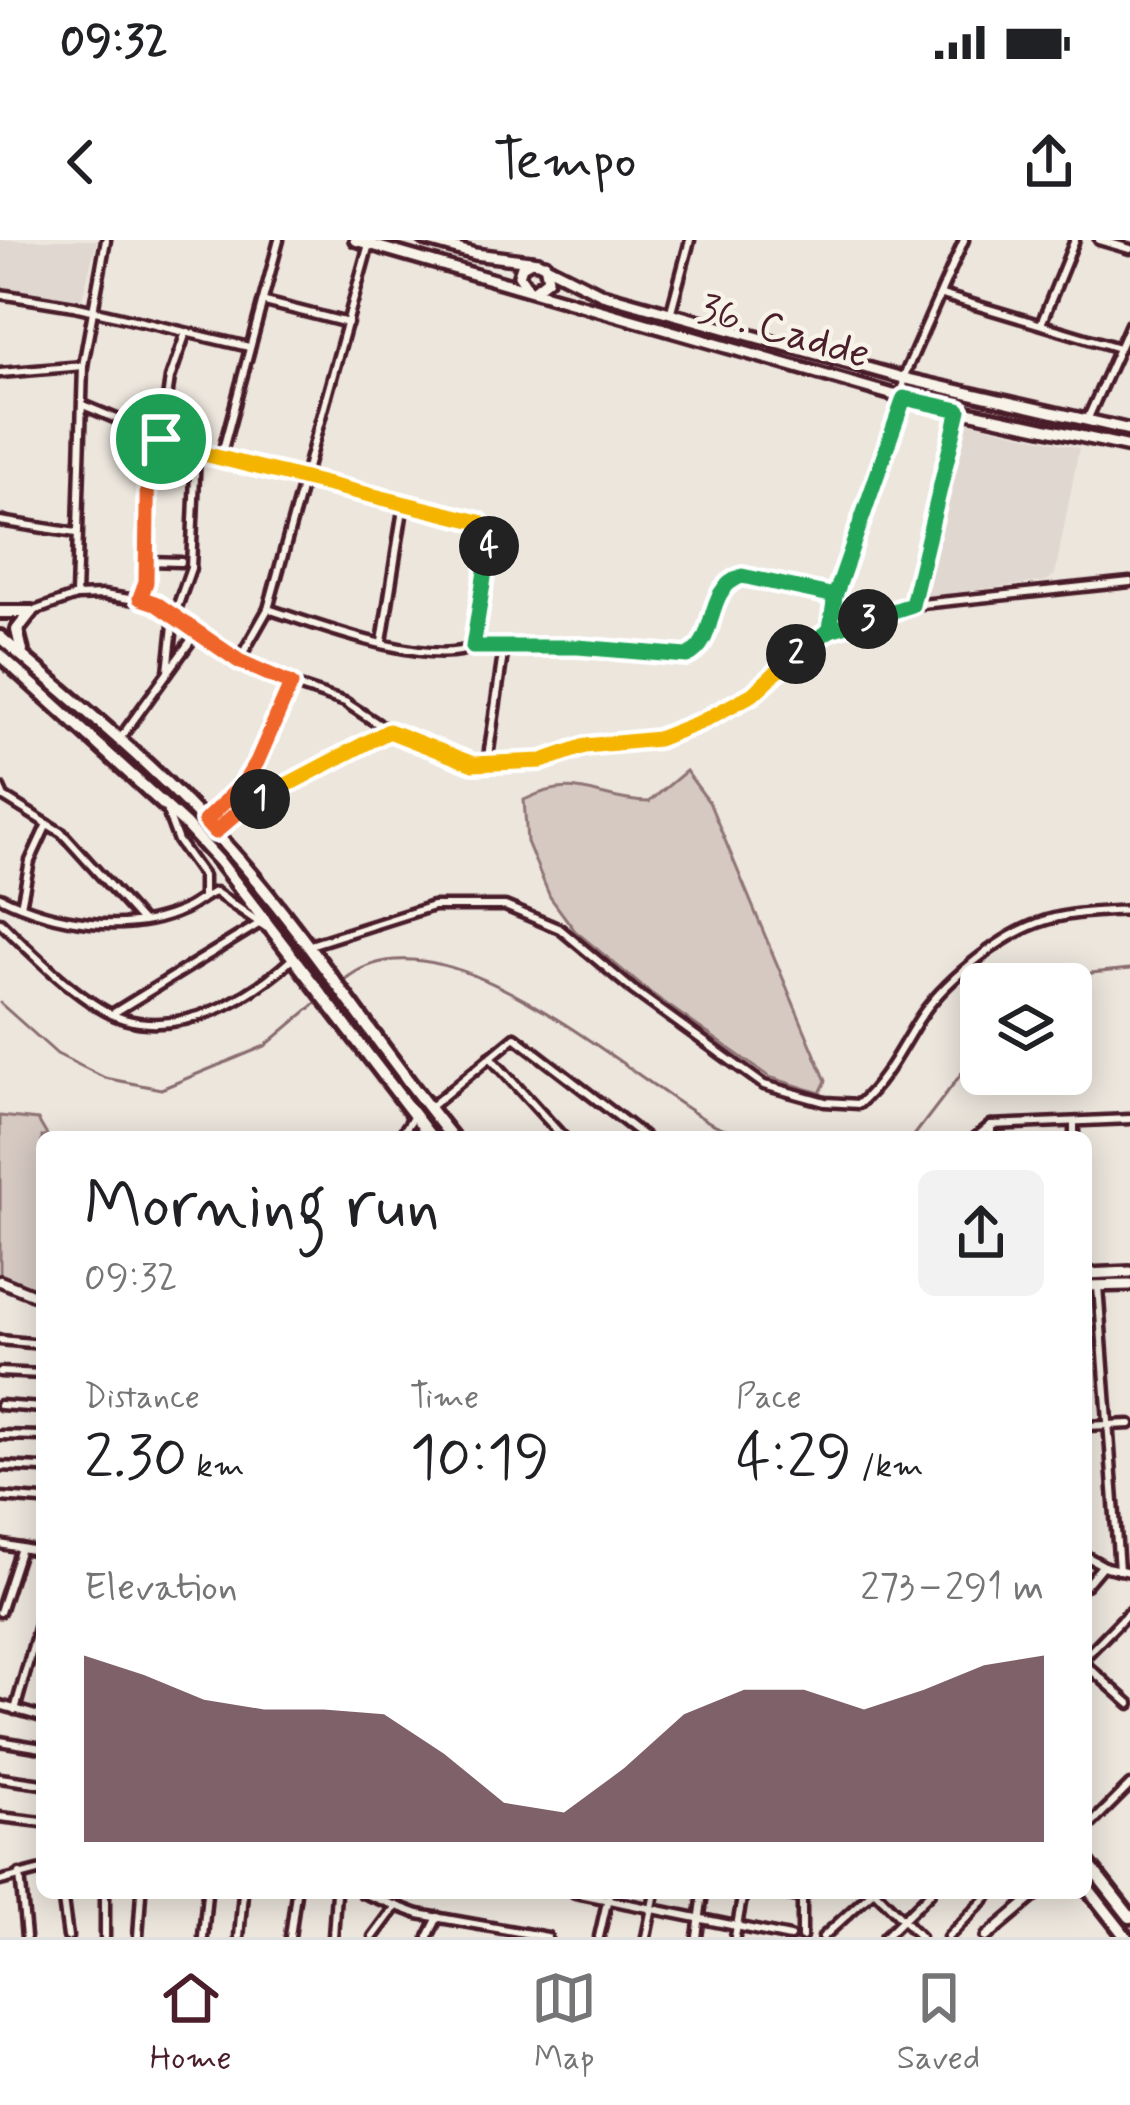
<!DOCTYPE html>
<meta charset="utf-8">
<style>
body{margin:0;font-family:Mynerve,sans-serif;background:#f2f2f2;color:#202124;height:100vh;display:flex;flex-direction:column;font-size:45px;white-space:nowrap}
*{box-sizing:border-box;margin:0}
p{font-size:39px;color:#757577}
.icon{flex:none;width:66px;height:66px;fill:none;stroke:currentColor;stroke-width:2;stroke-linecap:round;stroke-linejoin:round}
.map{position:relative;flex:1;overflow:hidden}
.drawer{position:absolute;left:36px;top:891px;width:1056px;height:768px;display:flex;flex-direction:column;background:#fff;border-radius:18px;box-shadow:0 6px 30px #0003}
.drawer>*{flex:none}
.fabs{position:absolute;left:960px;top:723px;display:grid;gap:24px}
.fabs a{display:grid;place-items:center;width:132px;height:132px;border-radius:18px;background:#fff;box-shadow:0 6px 30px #0003;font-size:60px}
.pin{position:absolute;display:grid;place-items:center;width:102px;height:102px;color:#fff;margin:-51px;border:6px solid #fff;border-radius:50%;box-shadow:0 3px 12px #0007}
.km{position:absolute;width:60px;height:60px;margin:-30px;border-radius:50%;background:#222;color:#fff;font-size:33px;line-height:60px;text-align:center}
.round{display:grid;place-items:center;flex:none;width:126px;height:126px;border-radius:18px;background:#f2f2f2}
.overview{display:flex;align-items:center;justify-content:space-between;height:204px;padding:0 48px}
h1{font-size:66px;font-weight:600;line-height:90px}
.metrics{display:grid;grid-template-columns:repeat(3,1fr);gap:18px;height:204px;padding:12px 48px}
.metrics div{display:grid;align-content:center}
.metrics b{font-size:60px;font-weight:600}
.metrics small{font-size:33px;font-weight:400}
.metrics p{font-size:33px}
.chart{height:336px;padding:24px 48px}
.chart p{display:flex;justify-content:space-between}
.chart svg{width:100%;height:216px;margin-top:12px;fill:#4a1f2b;opacity:.7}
.status{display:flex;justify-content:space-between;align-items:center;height:84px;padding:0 60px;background:#fff;direction:ltr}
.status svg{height:33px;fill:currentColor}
header{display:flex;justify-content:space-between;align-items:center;height:156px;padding:0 48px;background:#fff;font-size:54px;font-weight:600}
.tabs{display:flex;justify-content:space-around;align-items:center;height:168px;border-top:3px solid #e0e0e0;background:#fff;font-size:33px;color:#757577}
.tabs a{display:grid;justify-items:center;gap:6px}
.tabs .active{color:#4a1f2b}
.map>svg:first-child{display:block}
.built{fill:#e0d7d0}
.green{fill:#d5c9c2;stroke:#907476;stroke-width:3}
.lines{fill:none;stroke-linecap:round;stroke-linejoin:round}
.stream{stroke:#896c6f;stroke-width:3}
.minor-casing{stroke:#4a1f2b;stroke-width:15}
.tertiary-casing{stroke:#4a1f2b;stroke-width:16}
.secondary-casing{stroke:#4a1f2b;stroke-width:18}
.primary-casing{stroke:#4a1f2b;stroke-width:20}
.minor{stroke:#f7f3e8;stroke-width:6}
.tertiary{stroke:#f7f3e8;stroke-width:8}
.secondary{stroke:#f7f3e8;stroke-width:9}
.primary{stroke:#f7f3e8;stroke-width:10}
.split-1-casing{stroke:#fff;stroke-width:24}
.split-2-casing{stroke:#fff;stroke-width:24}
.split-3-casing{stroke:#fff;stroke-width:24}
.split-4-casing{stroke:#fff;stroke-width:24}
.split-5-casing{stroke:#fff;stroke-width:24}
.split-1{stroke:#f0652b;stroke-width:15}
.split-2{stroke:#f5b400;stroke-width:15}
.split-3{stroke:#22a559;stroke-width:15}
.split-4{stroke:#22a559;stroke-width:15}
.split-5{stroke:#f5b400;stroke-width:15}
.labels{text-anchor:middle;stroke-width:9;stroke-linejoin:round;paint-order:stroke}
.street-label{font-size:42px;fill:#4a1f2b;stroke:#f7f3e8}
</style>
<div class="status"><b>09:32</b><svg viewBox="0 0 49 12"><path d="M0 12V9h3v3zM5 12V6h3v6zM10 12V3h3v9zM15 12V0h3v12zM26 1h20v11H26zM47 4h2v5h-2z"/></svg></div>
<header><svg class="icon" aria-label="back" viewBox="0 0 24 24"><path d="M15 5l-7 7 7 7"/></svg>Tempo<svg class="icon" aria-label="share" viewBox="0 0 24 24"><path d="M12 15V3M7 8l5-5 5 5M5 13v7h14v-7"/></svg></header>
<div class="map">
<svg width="1130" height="1697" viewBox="0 0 1130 1697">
<rect width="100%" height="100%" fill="#ece6dd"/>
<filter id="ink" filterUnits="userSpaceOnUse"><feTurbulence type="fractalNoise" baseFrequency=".00833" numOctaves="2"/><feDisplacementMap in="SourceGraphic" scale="24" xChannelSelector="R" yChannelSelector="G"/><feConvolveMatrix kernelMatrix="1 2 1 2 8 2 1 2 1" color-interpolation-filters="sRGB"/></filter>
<g filter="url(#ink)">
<g class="built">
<polygon points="0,0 97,0 81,62 0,49"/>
<polygon points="965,181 1079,208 1055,334 1047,341 924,357"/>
</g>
<g class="green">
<path d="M686 531 709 562 826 841 820 853 769 837 645 749 575 691 550 657 527 602 524 560C579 533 595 561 649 562Z"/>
<polygon points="0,876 38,880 48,897 42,897 42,1054 0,1037"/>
</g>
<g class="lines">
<g class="stream">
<path d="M343 741C439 659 628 837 711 883 724 890 741 893 756 897"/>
<polyline points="1067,744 1091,733 1130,729"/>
<polyline points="0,763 57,814 105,838 161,849 265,806 335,747"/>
<polyline points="913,897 981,808"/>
</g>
<g class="minor-casing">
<g id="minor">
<polyline points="1099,0 1130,9"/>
<polyline points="0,54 74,66 249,107"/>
<polyline points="942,55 1119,108"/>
<polyline points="265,62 348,83"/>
<polyline points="671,71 690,0"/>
<polyline points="1041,84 1075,0"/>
<polyline points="0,133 83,126"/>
<polyline points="83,165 196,212 479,282 490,296 473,407"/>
<polyline points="1087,180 1130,84"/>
<polyline points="161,199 170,138 185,95"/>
<polyline points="221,217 279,0"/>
<polyline points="0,281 76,293"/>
<polyline points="147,321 181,322"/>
<polyline points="76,356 83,126 106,0"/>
<polyline points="140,358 146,342 149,195"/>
<polyline points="912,365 959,170"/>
<path d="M268 369C314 384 429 428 473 407H578L687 416C720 400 702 349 742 336L835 356"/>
<polyline points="31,372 76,356 103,355 156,363 239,420 291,444 345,462 389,491 431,511 473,524 518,524 542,521 585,506 658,499 753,454 796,414 830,390 912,365 1130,342"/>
<polyline points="830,390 835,356 904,158 903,138 964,0"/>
<polyline points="382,402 404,263"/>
<polyline points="239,420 268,369 369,4"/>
<polyline points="168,432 174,376 191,328 196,212"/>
<polyline points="119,500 197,392"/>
<polyline points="487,524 504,407"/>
<polyline points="0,548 4,557 62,593 141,680"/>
<polyline points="168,574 178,601 203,636 203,656"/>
<polyline points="205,581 243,544 257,522 291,444"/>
<polyline points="215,592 245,566 389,491"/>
<path d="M0 657C53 683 127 696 183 670 195 665 203 656 215 652L267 688"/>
<polyline points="21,666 30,621 47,584"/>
<path d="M0 682C30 711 84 767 124 779 185 796 250 758 292 719"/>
<path d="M310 705 433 666H505L560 689 633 750 764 845 825 862 859 864C886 840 899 811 918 781 941 744 997 698 1038 683 1067 672 1100 672 1130 670"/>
<polyline points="112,774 257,685"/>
<polyline points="490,817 563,897"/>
<polyline points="429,868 515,797 645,897"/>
<polyline points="1074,883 1074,897"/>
<polyline points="991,885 991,897"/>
<polyline points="400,897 414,876"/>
<polyline points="976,897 991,885 1130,879"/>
<polyline points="1098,1046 1119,1330"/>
<polyline points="0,1100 42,1104"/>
<polyline points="0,1132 42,1134"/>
<polyline points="0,1165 42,1168"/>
<polyline points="1086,1186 1130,1184"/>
<polyline points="0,1195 42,1196"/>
<polyline points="0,1226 42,1228"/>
<polyline points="0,1257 42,1260"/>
<polyline points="0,1304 42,1312"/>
<polyline points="1086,1316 1106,1327 1130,1332"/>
<polyline points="1086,1345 1102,1326"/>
<polyline points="0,1372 21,1308"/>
<polyline points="1086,1416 1130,1371"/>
<polyline points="1086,1425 1130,1464"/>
<polyline points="0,1465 42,1477"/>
<polyline points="15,1470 42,1374"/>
<polyline points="0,1501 42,1508"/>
<polyline points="0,1538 42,1544"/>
<polyline points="0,1577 42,1582"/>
<polyline points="1086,1589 1130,1545"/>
<polyline points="20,1634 26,1697"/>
<polyline points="0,1641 42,1630"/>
<polyline points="62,1653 68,1697"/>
<polyline points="362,1653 418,1674 547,1697"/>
<polyline points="575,1653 790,1697"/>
<polyline points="780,1653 802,1658"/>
<polyline points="877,1653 920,1697"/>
<polyline points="105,1697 105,1653"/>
<polyline points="138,1697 141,1653"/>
<polyline points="203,1697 207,1653"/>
<polyline points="239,1697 243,1653"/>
<polyline points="290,1697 296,1653"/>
<polyline points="333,1697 336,1653"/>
<polyline points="373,1697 396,1666"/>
<polyline points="428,1697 438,1677"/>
<polyline points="599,1697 609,1653"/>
<polyline points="646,1697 655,1653"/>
<polyline points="697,1697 703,1653"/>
<polyline points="735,1697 743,1653"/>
<polyline points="802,1697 802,1658 807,1653"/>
<polyline points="823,1697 871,1653"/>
<polyline points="885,1697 930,1653"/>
<polyline points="948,1697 991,1653"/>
</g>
</g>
<g class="tertiary-casing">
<g id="tertiary">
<polyline points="0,1041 42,1058"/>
<polyline points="986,1697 1038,1653"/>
</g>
</g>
<g class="secondary-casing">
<g id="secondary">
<polyline points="355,0 904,158 1130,207"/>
<polyline points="425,0 475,14 538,22 602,54 903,138 1130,190"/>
<polyline points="528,48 519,35 522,26 531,21"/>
<polyline points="534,50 548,39 545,24"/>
<polyline points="1086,1034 1130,1032"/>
<polyline points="1086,1046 1130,1045"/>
</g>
</g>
<g class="primary-casing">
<g id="primary">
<polyline points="0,372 31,372"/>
<path d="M0 397C74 461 151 522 216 594 303 688 371 798 452 897"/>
<polyline points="22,411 17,390 31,372"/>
<polyline points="0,415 185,584 219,621 431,897"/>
<polyline points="1086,1621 1130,1677"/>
<polyline points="1086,1646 1126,1697"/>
</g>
</g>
<use href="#minor" class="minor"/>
<use href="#tertiary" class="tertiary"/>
<use href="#secondary" class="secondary"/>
<use href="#primary" class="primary"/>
</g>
</g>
<g class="lines" filter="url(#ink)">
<g class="split-1-casing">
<polyline id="split-1" points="161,199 148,195 146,342 140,358 155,363 239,421 291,444 257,522 243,544 205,581 215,592 245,566 260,559"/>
</g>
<g class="split-2-casing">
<polyline id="split-2" points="260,559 389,491 473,524 542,521 585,506 658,499 701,482 753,454 796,414"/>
</g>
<g class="split-3-casing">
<polyline id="split-3" points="796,414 830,390 835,356 904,158 959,170 912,365 868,379"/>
</g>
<g class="split-4-casing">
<path id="split-4" d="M489 306 473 407H578L687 416C720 401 702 350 742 336L835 356 830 390 868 379"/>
</g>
<g class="split-5-casing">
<polyline id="split-5" points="161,199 196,212 479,282 490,296 489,306"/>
</g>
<use href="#split-1" class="split-1"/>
<use href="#split-2" class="split-2"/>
<use href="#split-3" class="split-3"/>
<use href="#split-4" class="split-4"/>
<use href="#split-5" class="split-5"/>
</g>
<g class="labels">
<g class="street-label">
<text transform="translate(785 89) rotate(16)" y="15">36. Cadde</text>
</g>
</g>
</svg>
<div class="fabs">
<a><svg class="icon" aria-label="layers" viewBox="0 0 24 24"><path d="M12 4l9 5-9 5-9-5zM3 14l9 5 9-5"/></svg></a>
</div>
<div class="pin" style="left:161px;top:199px;background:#1e9e55"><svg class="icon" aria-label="arrive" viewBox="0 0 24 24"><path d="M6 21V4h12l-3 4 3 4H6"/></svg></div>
<b class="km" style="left:260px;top:559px">1</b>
<b class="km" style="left:796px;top:414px">2</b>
<b class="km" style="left:868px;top:379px">3</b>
<b class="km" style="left:489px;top:306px">4</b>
<section class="drawer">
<div class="overview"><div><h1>Morning run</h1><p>09:32</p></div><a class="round"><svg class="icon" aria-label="share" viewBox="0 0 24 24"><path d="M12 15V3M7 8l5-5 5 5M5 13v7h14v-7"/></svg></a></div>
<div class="metrics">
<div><p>Distance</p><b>2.30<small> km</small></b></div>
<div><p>Time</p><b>10:19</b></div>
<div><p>Pace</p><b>4:29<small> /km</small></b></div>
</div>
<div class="chart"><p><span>Elevation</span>273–291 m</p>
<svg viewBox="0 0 160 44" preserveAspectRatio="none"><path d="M0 44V6L10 10L20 15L30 17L40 17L50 18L60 26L70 36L80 38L90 29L100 18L110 13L120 13L130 17L140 13L150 8L160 6V44z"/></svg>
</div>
</section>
</div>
<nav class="tabs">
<a class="active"><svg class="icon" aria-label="home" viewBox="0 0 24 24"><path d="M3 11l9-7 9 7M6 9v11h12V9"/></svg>Home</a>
<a><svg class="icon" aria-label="map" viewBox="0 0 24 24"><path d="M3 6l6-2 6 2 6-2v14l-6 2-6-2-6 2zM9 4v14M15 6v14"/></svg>Map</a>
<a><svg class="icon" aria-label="saved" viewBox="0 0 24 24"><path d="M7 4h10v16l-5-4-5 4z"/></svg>Saved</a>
</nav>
